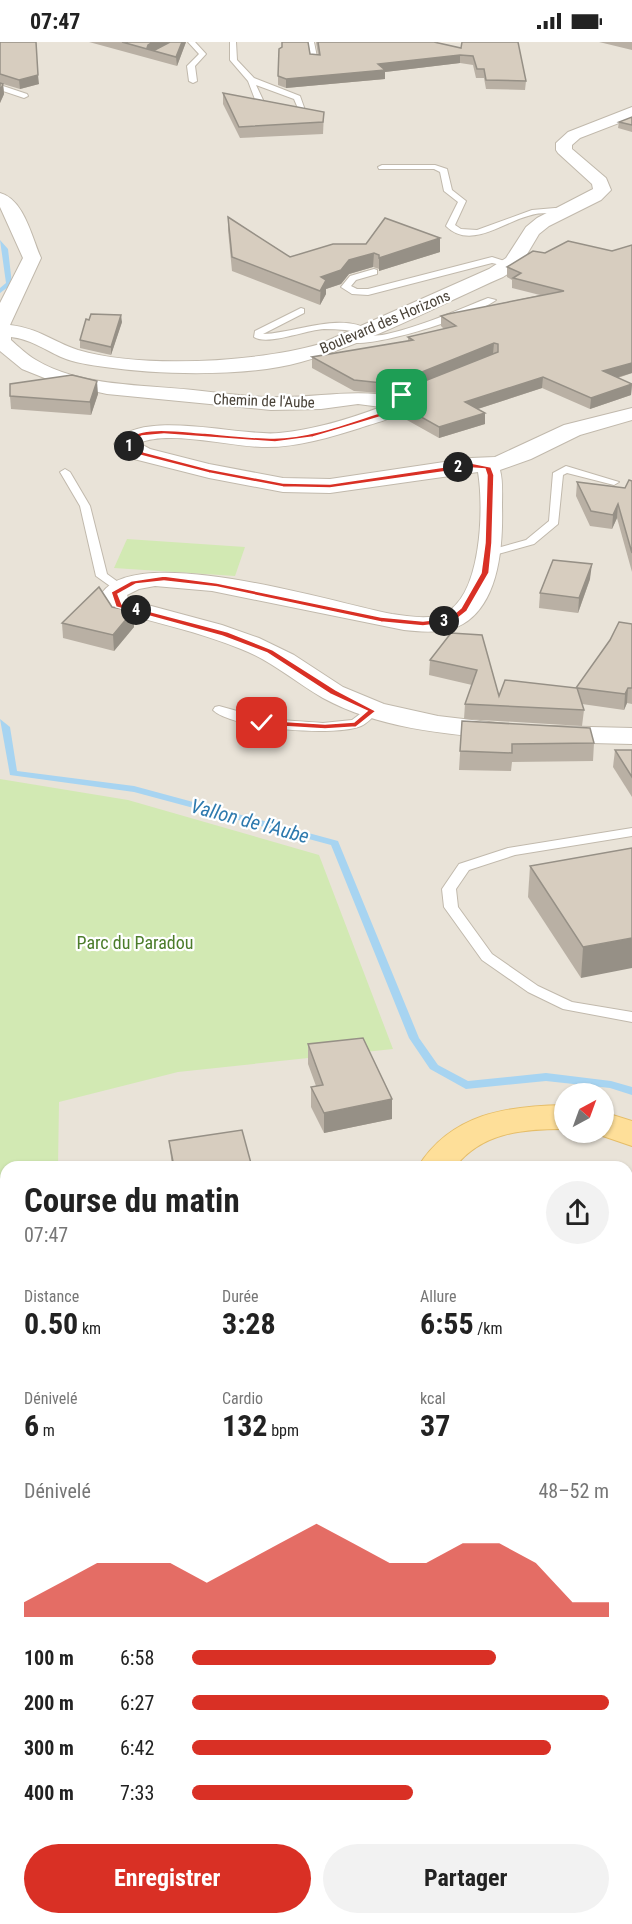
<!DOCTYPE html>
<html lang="fr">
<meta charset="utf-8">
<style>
body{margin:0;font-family:"Roboto Condensed",sans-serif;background:#f2f2f2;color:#222;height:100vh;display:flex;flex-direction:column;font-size:22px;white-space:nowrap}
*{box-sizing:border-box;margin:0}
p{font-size:20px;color:#767676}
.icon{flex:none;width:33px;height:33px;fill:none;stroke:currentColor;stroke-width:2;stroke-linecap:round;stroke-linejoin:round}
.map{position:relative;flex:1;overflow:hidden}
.drawer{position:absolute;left:0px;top:1119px;width:633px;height:764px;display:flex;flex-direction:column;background:#fff;border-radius:18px 18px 0 0;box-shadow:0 2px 4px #0004}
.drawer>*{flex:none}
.needle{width:39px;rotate:41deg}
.fabs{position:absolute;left:554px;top:1041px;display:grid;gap:12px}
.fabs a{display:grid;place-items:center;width:60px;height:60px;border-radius:50%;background:#fff;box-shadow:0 2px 4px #0004;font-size:30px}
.pin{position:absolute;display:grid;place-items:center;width:51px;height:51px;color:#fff;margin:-26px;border-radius:12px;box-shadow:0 3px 9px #0006}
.km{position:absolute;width:30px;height:30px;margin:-15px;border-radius:50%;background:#222;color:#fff;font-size:16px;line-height:30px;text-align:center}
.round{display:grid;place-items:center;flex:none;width:63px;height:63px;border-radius:32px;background:#f2f2f2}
.head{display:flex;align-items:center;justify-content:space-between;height:102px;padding:0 24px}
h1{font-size:33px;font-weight:700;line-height:45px}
.metrics{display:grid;grid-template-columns:repeat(3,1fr);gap:9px;height:102px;padding:6px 24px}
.metrics div{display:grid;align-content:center}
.metrics b{font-size:30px;font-weight:700}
.metrics small{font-size:16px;font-weight:400}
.metrics p{font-size:16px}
.chart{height:168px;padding:12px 24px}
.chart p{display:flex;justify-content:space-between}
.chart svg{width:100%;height:108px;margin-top:6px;fill:#d93025;opacity:.7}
.action{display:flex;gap:12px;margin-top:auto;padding:12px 24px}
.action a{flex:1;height:69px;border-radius:36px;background:#d93025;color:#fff;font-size:24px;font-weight:700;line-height:69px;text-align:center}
.action a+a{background:#f2f2f2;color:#222}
ul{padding:0 24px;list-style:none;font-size:20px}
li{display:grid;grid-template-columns:96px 72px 1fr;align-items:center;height:45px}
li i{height:15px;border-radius:8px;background:#d93025}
.status{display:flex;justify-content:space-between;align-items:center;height:42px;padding:0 30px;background:#fff;direction:ltr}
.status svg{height:16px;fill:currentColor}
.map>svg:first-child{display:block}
.residential{fill:#e9e3d8;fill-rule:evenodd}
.green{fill:#d2e9b3}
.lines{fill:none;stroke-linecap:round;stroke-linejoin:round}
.stream{fill:#a7d4f1;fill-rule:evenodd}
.service-casing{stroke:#c1b9ac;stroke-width:2}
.minor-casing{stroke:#c1b9ac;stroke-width:2}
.primary-casing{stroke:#e5bd68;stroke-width:2}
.service{fill:#fff;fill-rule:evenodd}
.minor{fill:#fff;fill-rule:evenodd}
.primary{fill:#fedf99;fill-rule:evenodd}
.rail{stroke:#989898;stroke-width:6;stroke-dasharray:10 10;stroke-linecap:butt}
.wall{fill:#b9b0a4;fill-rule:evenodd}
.shaded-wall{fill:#969086}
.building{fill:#d7cdbf;stroke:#969086;stroke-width:1.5}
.route{fill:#d93025;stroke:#fff;stroke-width:1.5}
.labels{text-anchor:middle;stroke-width:4.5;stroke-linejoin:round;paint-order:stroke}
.far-street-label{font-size:15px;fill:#494238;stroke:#fff}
.park-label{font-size:18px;fill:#4b7c2a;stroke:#fff}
.water-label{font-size:20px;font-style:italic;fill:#2e7aae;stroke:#fff}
</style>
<div class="status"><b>07:47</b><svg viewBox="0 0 49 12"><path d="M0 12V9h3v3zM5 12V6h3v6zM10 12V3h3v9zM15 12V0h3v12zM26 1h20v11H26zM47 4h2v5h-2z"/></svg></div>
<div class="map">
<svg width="632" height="1882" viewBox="0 0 632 1882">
<rect width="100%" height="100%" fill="#f5f1ea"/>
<path class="residential" d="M0 0H632V1882H0ZM564 1052H603V1090H564ZM6 1125H627V1876H6Z"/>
<g class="green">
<polygon points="127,497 245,505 235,534 114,526"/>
<polygon points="0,737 128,758 319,813 393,1007 178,1030 59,1060 58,1125 6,1125 6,1291 0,1293"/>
</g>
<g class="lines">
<g class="stream">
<polygon points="0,198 8,207 12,242 0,251 0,246 6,241"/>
<polygon points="0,677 10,685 17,729 134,744 338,799 419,996 438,1023 468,1039 546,1031 611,1039 632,1045 632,1053 610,1046 546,1039 466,1047 430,1027 409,996 331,803 134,750 10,733"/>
</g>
<g class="service-casing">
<g id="service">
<polygon points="188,0 195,0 206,12 195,24 197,39 193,41 189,39 187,24 199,12"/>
<polygon points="230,0 236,0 237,18 254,36 300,54 306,71 300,71 294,57 256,43 263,58 256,60 248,39 230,18"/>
<polygon points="308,0 314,0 318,20 312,19"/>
<polygon points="0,43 27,52 28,54 24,56 0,48"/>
<path d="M382 123H435L447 127 452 148 466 159 455 183 461 187 477 188 532 168 555 166 569 169 565 172C553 171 540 170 528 174 502 181 470 208 446 184L458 160 444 149 440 130 434 127H379L378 125Z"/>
<polygon points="492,215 514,222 510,225 492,221 368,253 352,252 341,245 350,234 374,227 377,228 377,232 356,238 351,244 357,247 368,247"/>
<path d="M488 256 496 258C477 273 362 312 342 298 350 293 376 295 387 292 422 284 455 269 488 256Z"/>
<path d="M301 266 304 267V271L263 292C295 291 342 269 371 289L366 292C352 288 338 287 324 287 306 288 267 304 254 295L255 289Z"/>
<polygon points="566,424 619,440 614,443 567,431 563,433 558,482 534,502 487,515 483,514 483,510 526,498 549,479 553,431"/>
<polygon points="65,427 70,430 90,464 107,532 125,545 125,549 117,549 96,534 80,464 60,430"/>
<path d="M219 664 266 677 323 681 352 678 368 666H376L378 669C374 674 368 681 361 684 336 695 232 687 213 668L215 665Z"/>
<polygon points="632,786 632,794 515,813 469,828 456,847 458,865 492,912 538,944 572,960 632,970 632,980 563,967 528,950 482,918 444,865 442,847 459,822 508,806"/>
<polygon points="627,1618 632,1620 632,1648 627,1646"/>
</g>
</g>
<g class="minor-casing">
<g id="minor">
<path d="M632 65V76L580 96 572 103V107L606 136 611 148 601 158 549 184 539 192 520 224 503 235C439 263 367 302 301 320 248 335 160 333 105 325 91 323 74 321 61 315 44 307 29 297 11 295V298C19 305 27 313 36 318 78 344 145 343 193 348 223 351 254 356 284 355 323 355 361 346 398 356L404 364C393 379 376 380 360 386 328 396 295 406 262 405 227 404 169 388 139 401L150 407 209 422 283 436 330 437 471 416 495 415 564 383 632 366V378L580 393 531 417 500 428C503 439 502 452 502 464 503 502 500 560 463 582 446 592 422 590 404 588L212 549 155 544 139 547 127 553 129 558 222 583 259 596 294 613 343 645 384 662 438 674 514 683 517 689 514 695 504 697C443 692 378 686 323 656 295 640 272 619 241 607 199 590 154 580 110 568L102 551C137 499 337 562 392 572 407 574 428 578 443 572 482 556 484 465 478 430L330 451 283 450 209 436 134 417 117 407 114 402C139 365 238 395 279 391 313 388 349 377 381 365L358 362 321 367 271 368 107 352 57 341 22 327 0 309V261L23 216 0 165V151C24 157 32 196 41 216L10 283C41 287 51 299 78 308 141 327 258 320 320 302L489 227 506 216 526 185 537 176 593 147 592 142 558 111 556 108V101L568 90Z"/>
<polygon points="550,684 632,686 632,702 550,700 540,698 537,692 540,686"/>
</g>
</g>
<g class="primary-casing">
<g id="primary">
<path d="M564 1063V1087C524 1087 482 1090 455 1125H418C451 1072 506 1064 564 1063Z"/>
<polygon points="603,1070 632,1079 632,1104 591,1090 603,1090"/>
<polygon points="632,1229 632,1257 627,1258 627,1230"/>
<polygon points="632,1307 632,1337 627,1339 627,1309"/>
<polygon points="632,1351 632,1382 627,1383 627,1352"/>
<polygon points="632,1504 632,1540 627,1541 627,1505"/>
<polygon points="6,1551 6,1588 0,1590 0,1553"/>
<polygon points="6,1589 6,1666 0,1667 0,1591"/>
</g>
</g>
<use href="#service" class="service"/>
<use href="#minor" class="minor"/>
<use href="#primary" class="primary"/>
<g class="rail">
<polyline points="627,1651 632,1650"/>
<polyline points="627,1674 632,1673"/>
<polyline points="0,1780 6,1779"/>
<polyline points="0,1805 6,1803"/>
</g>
</g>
<g class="wall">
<polygon points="0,0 39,42 20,47 3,42 4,52 0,61"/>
<polygon points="89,0 186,0 177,24"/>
<polygon points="316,0 434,0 461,6 526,39 525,48 486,47 484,36 476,36 473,23 460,21 385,30 385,37 286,46 278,43 278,34 310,12 318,13"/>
<polygon points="599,0 632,0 632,8"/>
<polygon points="223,51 324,70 323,92 240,96 223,62"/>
<polygon points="632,75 632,90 618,86 619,80"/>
<polygon points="228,175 290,215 366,202 440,196 440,210 379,229 379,227 373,225 349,232 341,242 326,247 326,252 320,263 232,229 228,188"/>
<path d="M632 203V331L618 336 632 342 631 353 590 367 542 346 478 367 485 371V382L439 396 398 373V362L403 357 404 348 406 347 392 352 354 349 312 326V315L408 299V295L444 287 441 284V274L540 253 512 246V238L507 235V225L545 211 612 209ZM493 312H494L445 331Z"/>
<polygon points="122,280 111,313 80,306 80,298"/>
<polygon points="98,352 91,373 11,367 10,354"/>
<polygon points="632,439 632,530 617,476 612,487 590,484 576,454 577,440 625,446"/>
<polygon points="590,537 578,571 539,566 540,551"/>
<polygon points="112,565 133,569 134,585 114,609 63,596 62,581"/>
<polygon points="632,582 632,662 627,661 624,668 582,662 584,668 582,684 464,677 465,662 472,643 429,633 430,618 451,591 499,654 576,646"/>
<polygon points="462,679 594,701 593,719 512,720 511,729 459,728"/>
<polygon points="615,708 632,708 632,755 613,725"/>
<polygon points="632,806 581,936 528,855 530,824"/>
<polygon points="308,1002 392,1077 324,1091 311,1065 311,1045 316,1044 308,1022"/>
<polygon points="169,1099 252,1125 172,1125"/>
</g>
<g class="shaded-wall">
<polygon points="153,0 170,0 154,9 147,7 148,3"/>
<polygon points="182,0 186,0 177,24 176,15"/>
<polygon points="460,13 460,21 385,30 385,37 286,46 286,37 378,22"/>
<polygon points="38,33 39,42 20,47 19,38"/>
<polygon points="3,42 4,52 0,61 0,49"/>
<polygon points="440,196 440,210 379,229 379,216"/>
<polygon points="374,211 373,225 349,232 341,242 326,247 326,252 320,263 321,235 349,218"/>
<polygon points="121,273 122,280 111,313 111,305"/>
<polygon points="494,301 493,312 392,352 392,342"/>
<polygon points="632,321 632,331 602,340 603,329"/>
<polygon points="543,335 542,346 465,371 465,360"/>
<polygon points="97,339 98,352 91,373 90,360"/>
<polygon points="632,342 631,353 590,367 591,356"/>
<polygon points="485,371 485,382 439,396 439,385"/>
<polygon points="618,462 617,476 612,487 613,473"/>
<polygon points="592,522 590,537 578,571 579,556"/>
<polygon points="133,569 134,585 114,609 113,593"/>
<polygon points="628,646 627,661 624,668 625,652"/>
<polygon points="632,896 632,926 581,936 583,905"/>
<polygon points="392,1057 392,1077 324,1091 324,1071"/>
<polygon points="632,1743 632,1754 627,1755 627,1744"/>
</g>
<g class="building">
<polygon points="0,0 36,0 38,33 19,38 0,32"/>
<polygon points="122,0 153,0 148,3 147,6 155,8 170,0 182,0 176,15"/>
<polygon points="282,0 308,0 310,12 320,13 318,0 434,0 461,6 462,0 518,0 526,39 486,38 484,27 477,27 473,14 460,13 378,22 385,28 286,37 278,34 279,7 282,5"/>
<polygon points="0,41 3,42 0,49"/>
<polygon points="223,51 324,70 323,80 239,85"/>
<polygon points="632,75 632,83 619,80"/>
<polygon points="228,175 290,215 333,202 366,202 385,176 440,196 379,216 379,213 374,211 349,218 341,228 321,235 326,238 320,249 232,215"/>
<polygon points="568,199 612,209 632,203 632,321 603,329 632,342 591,356 543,335 465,360 485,371 439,385 398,362 406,354 404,348 407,346 498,310 498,302 494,301 392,342 354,338 312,315 413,298 408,295 456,284 441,274 448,272 564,249 513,236 521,231 507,225 533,209 545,211"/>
<polygon points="91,272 121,273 111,305 80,298 86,277 89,278"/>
<polygon points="72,333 97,339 90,360 10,354 10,342"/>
<polygon points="629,438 632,439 632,511 618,462 613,473 591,469 577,440 625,446"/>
<polygon points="553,518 592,522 579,556 540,551"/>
<polygon points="99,545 112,565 133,569 113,593 62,581"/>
<polygon points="619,580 632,582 632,646 628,646 625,652 577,646 584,668 465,662 477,628 430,618 451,591 482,593 499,654 505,638 576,646 610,598"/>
<polygon points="462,679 590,686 594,701 512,702 512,711 460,709"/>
<polygon points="615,708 632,708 632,735"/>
<polygon points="632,806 632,896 583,905 530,824"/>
<polygon points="363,996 392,1057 324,1071 311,1045 323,1043 308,1002"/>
<polygon points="242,1088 252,1125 174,1125 169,1099"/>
<polygon points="632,1716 632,1743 627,1744 627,1717"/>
</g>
<path class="route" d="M400 351 405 353 394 360 396 364 390 372 313 395 275 400 164 392 142 394 129 401 144 410 209 427 283 441 330 442 471 421 491 425 494 433 492 501 489 531 467 569 453 580 423 584 381 580 217 545 164 539 136 542 118 552 122 562 228 590 273 608 336 648 376 669 356 685 325 687 259 683 257 681 262 678 325 682 354 680 367 669 330 652 267 611 222 594 116 565 111 550 131 539 164 534 217 541 381 575 423 579 449 576 461 566 481 531 485 501 487 433 485 427 471 426 330 446 283 445 209 431 139 413 122 402C135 381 183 390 205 391 227 393 251 396 274 396 311 396 350 380 385 369L390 364 388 358Z"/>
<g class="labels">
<g class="far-street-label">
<text transform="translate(385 280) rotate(-23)" y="5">Boulevard des Horizons</text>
<text transform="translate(264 359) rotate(2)" y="5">Chemin de l'Aube</text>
</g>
<g class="park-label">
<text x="135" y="907">Parc du Paradou</text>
</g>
<g class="water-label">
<text transform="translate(250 779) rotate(15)" y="7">Vallon de l'Aube</text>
</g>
</g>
</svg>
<div class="fabs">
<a><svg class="needle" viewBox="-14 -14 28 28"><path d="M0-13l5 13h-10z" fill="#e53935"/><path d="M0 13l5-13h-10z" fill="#767676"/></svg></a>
</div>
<div class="pin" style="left:402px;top:353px;background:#1e9e55"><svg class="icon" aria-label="arrive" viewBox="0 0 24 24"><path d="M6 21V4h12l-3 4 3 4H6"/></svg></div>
<div class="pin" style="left:262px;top:681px;background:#d93025"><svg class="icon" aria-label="check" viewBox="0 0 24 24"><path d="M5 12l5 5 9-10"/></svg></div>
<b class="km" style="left:129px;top:404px">1</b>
<b class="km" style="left:458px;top:425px">2</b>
<b class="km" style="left:444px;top:579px">3</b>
<b class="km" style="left:136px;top:568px">4</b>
<section class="drawer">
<div class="head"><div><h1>Course du matin</h1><p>07:47</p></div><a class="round"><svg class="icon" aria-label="share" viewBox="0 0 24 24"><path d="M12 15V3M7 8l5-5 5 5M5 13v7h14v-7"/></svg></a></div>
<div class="metrics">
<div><p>Distance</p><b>0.50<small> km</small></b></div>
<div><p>Durée</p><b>3:28</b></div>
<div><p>Allure</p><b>6:55<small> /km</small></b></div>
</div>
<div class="metrics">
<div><p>Dénivelé</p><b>6<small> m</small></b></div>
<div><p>Cardio</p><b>132<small> bpm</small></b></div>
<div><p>kcal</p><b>37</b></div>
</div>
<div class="chart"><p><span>Dénivelé</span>48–52 m</p>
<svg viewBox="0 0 160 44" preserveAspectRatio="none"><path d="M0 44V38L10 30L20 22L30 22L40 22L50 30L60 22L70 14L80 6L90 14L100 22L110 22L120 14L130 14L140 22L150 38L160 38V44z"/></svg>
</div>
<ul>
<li><b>100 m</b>6:58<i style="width:73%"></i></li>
<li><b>200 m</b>6:27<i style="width:100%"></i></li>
<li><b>300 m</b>6:42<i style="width:86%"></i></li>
<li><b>400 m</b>7:33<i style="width:53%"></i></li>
</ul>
<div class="action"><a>Enregistrer</a><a>Partager</a></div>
</section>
</div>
